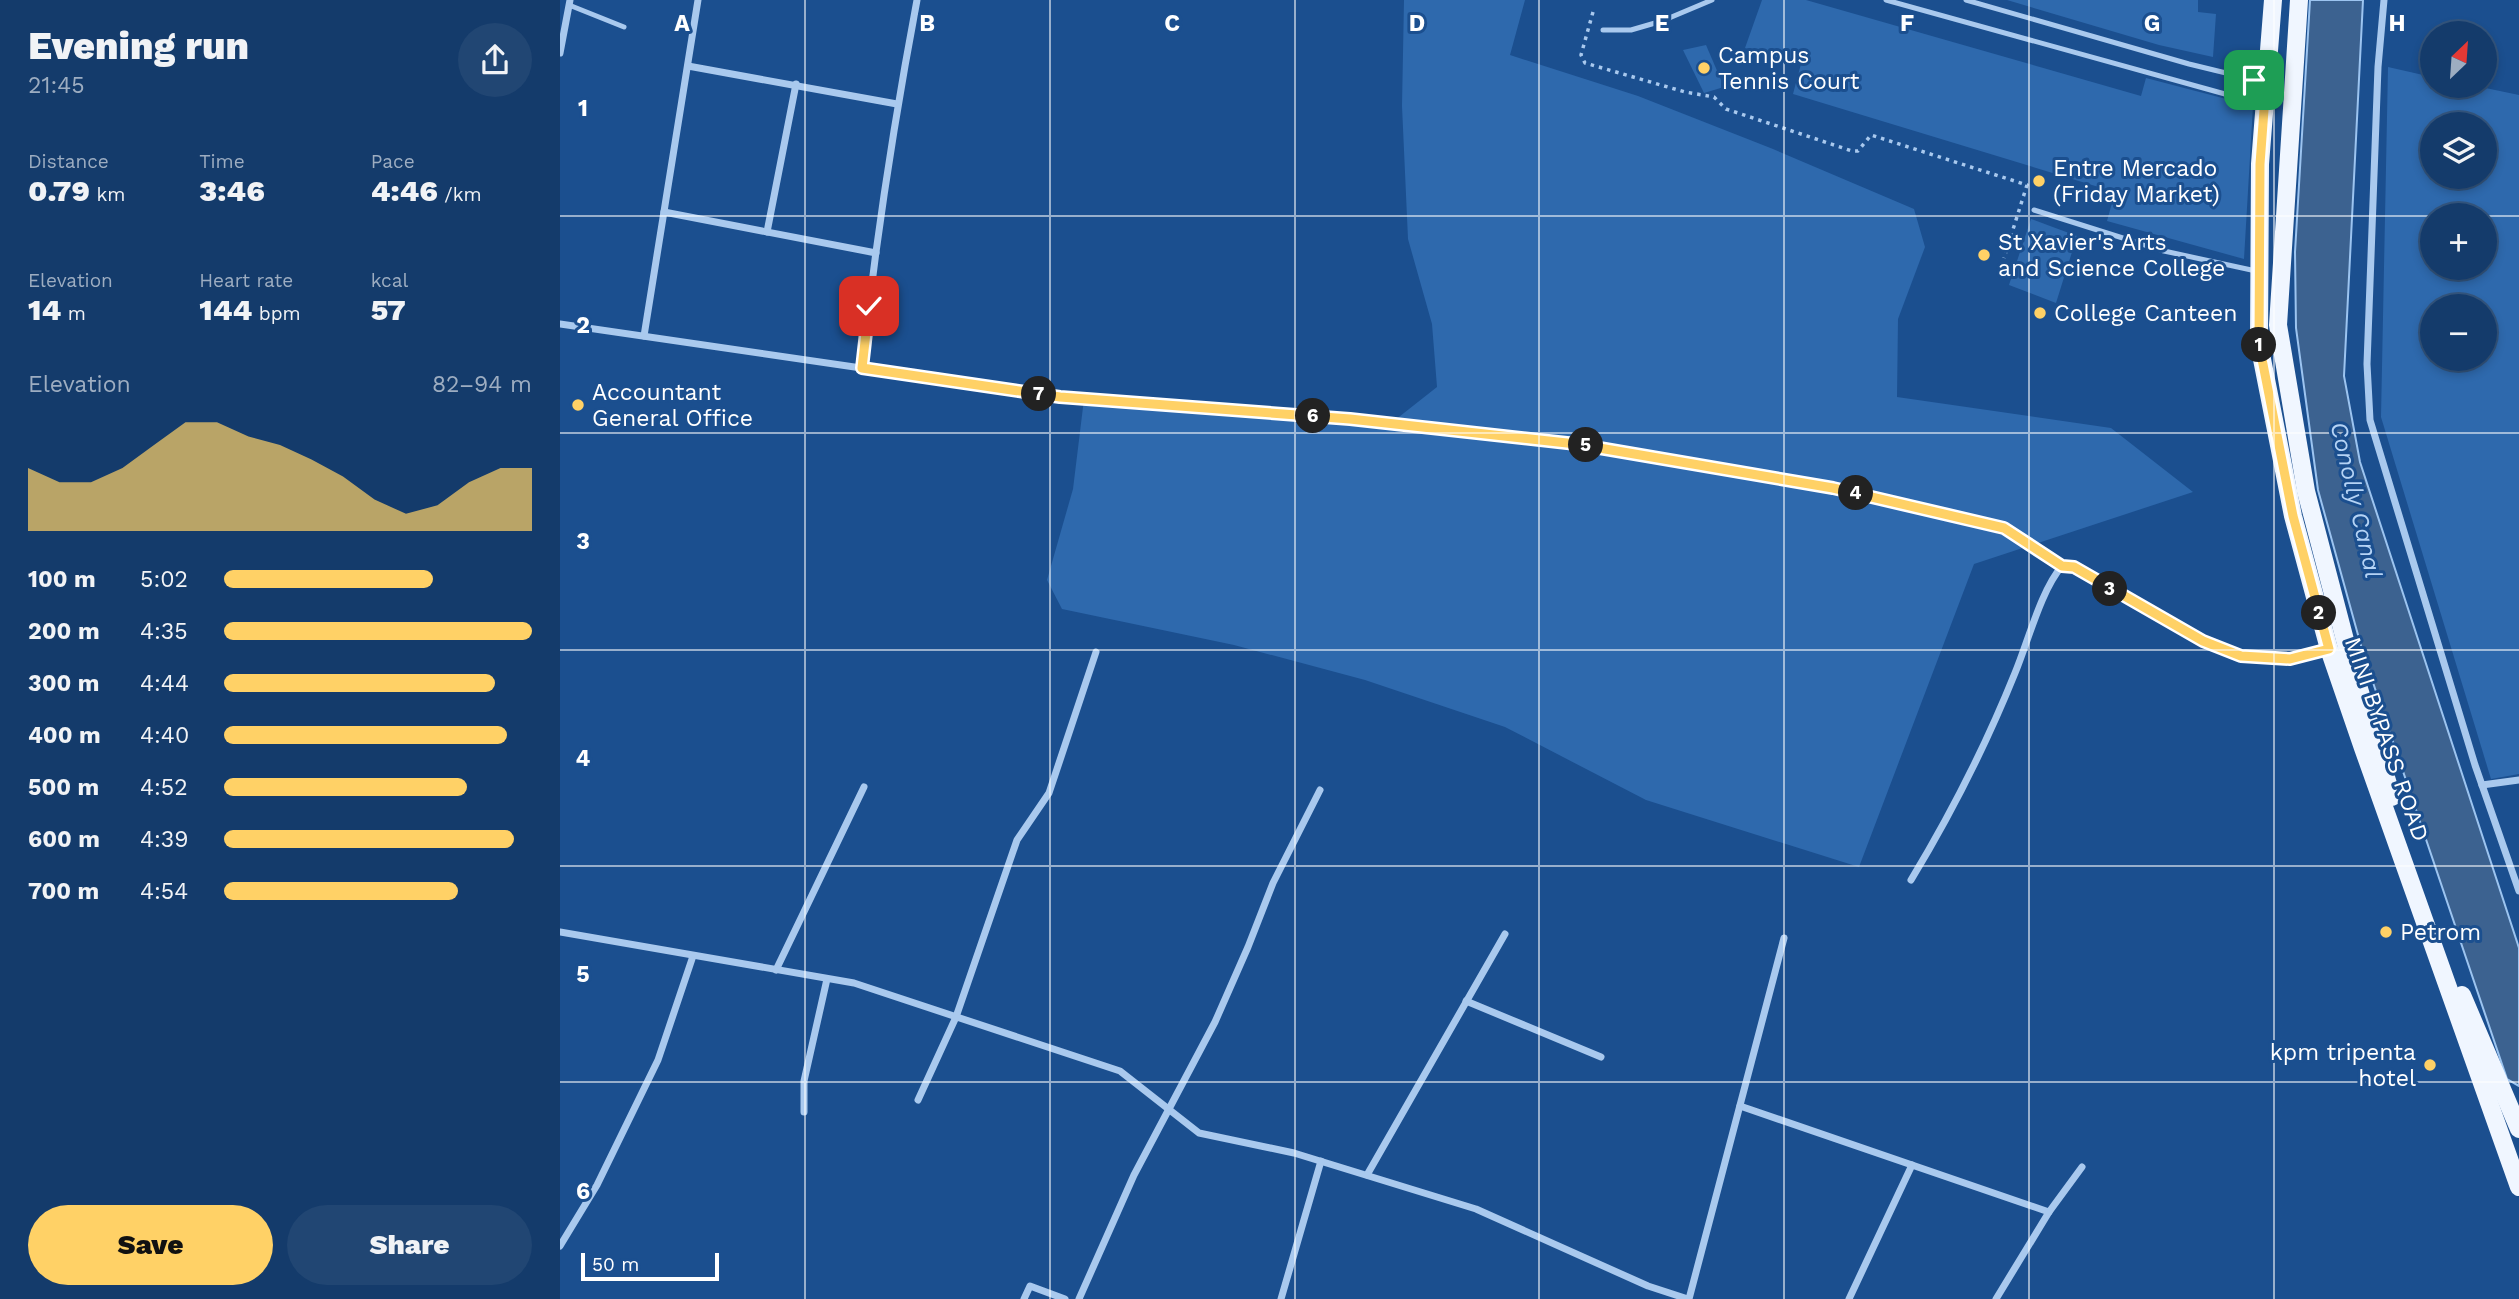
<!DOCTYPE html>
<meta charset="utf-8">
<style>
body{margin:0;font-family:"Work Sans",sans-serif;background:#214673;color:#f1f3f6;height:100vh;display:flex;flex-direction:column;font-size:26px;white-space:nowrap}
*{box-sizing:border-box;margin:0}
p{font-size:23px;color:#9dadc1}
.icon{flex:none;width:38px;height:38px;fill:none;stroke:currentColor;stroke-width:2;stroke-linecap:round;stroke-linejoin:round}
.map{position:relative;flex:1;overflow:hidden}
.details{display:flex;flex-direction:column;background:#143b6b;width:560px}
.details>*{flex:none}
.needle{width:46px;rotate:25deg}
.fabs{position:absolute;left:1860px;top:21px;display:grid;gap:14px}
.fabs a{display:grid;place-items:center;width:77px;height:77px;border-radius:50%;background:#143b6b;box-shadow:0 4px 10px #0003,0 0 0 2px #33557e;font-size:35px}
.scale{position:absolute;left:21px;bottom:18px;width:138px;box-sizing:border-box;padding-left:7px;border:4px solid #fff;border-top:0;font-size:19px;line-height:24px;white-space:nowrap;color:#fff;-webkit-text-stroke:5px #1b4f8f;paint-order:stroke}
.pin{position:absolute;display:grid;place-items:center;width:60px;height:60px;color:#fff;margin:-30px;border-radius:14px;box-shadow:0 4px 10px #0006}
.km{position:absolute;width:35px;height:35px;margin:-18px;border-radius:50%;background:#222;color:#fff;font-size:19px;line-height:35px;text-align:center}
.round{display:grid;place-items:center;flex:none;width:74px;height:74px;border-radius:37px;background:#214673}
.headline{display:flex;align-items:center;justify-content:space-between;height:119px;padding:0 28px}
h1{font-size:38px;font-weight:800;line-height:52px}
.figures{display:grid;grid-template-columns:repeat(3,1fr);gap:10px;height:119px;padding:7px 28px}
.figures div{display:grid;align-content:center}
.figures b{font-size:30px;font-weight:800}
.figures small{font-size:19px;font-weight:400}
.figures p{font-size:19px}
.chart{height:196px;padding:14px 28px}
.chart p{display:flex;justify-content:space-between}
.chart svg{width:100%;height:126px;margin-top:7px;fill:#ffd166;opacity:.7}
.cta{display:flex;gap:14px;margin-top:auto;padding:14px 28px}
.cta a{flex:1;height:80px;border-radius:42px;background:#ffd166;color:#111;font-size:28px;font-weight:800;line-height:80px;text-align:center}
.cta a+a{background:#214673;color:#f1f3f6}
ul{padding:0 28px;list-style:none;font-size:23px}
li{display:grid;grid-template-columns:112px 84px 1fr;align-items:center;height:52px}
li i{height:18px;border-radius:9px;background:#ffd166}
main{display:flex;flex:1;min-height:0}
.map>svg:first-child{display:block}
.green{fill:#2e69ad;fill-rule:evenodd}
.water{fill:#3c6290;stroke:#9cc4f0;stroke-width:2}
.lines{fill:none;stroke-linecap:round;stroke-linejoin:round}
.path{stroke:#a9c9ee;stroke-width:3.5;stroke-dasharray:3.5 5;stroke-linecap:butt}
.service{stroke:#a9c9ee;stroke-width:5}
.minor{stroke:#a9c9ee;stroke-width:7}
.primary{stroke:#f0f6ff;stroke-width:18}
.route-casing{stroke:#fff;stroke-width:14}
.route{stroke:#ffd166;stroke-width:9}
.grid{fill:none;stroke:#fff;stroke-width:2;stroke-opacity:0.55}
.poi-dot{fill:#ffd166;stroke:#1b4f8f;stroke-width:2.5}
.labels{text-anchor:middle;stroke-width:6;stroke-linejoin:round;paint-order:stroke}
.poi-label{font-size:23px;fill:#fff;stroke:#1b4f8f;text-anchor:start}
.street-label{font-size:23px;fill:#fff;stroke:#1b4f8f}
.water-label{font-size:24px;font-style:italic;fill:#b5d3f5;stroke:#1b4f8f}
.grid-label{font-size:23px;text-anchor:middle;font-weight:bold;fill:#fff;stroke:#1b4f8f;stroke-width:6;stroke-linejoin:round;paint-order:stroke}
</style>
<main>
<section class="details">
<div class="headline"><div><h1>Evening run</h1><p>21:45</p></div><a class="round"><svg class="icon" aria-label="share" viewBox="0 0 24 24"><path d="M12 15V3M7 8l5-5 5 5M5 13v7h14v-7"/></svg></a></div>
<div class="figures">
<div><p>Distance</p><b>0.79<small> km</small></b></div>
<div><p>Time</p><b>3:46</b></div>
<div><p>Pace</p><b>4:46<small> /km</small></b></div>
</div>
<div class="figures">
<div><p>Elevation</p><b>14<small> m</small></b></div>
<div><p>Heart rate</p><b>144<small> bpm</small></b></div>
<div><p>kcal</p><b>57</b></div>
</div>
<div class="chart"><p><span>Elevation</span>82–94 m</p>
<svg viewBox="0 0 160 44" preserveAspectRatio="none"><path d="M0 44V22L10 27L20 27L30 22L40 14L50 6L60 6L70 11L80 14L90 19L100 25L110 33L120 38L130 35L140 27L150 22L160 22V44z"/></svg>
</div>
<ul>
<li><b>100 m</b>5:02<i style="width:68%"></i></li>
<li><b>200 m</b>4:35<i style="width:100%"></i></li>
<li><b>300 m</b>4:44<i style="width:88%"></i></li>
<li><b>400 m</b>4:40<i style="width:92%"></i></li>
<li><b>500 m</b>4:52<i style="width:79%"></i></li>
<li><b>600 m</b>4:39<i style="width:94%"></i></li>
<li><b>700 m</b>4:54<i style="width:76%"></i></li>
</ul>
<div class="cta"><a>Save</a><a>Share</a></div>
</section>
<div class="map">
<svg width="1959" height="1299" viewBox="0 0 1959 1299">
<rect width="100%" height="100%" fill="#1b4f8f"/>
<g class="green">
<polygon points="844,0 965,0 950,55 1078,96 1213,149 1354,209 1365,247 1338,319 1337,397 1551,428 1633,492 1414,564 1299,867 1086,800 945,727 805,680 674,645 502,609 487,580 513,489 524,399 830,424 877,387 872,324 848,239 842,106"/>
<polygon points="1202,0 1246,0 1581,96 1586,78 1693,106 1684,259 1547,221 1555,192 1233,94 1241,64 1185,48"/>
<polygon points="1447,0 1638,0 1638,12 1656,14 1653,57 1599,45"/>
<polygon points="1146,45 1164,87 1144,93 1123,50"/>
<path d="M1828 67 1872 77V86H1916L1959 95V774L1931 779 1821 417ZM1872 124H1925V177H1872ZM1925 215V268H1872V215ZM1925 306V359H1872V306Z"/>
<polygon points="1471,219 1517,236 1496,303 1449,285"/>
</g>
<polygon class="water" points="1750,0 1803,0 1784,376 1800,462 1959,948 1959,1086 1947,1079 1803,653 1758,490 1736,328 1735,252"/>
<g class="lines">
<polyline class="path" points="1033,12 1021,55 1025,63 1125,92 1154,97 1166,109 1292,151 1298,151 1311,135 1467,185 1444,258"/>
<g class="service">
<polyline points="1326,0 1665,94 1674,88 1678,76"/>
<polyline points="1406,0 1629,64 1703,82"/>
<polyline points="9,5 64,27"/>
<polyline points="1043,30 1071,30 1102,21 1152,0"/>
<polyline points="1474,210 1604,251 1696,271"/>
</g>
<g class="minor">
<polyline points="1824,0 1818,67 1807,364 1810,420 1915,765 1959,891"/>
<polyline points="0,53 10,0"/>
<polyline points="128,66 337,104"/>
<polyline points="104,212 316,253"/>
<polyline points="207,232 236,84"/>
<polyline points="0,324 500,397 790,419 1016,444 1273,487 1444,528 1502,566"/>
<polyline points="84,336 138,0"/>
<path d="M302 368C315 245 334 122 357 0"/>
<polyline points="1922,785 1959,780"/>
<path d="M1351 880C1391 814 1426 745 1455 673 1468 642 1481 590 1502 566L1514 567C1570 600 1666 669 1732 659 1745 657 1757 652 1769 649"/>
<polyline points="0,932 294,983 560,1071 639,1133 734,1153 916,1209 1088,1286 1128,1299"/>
<polyline points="216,970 304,787"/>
<polyline points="906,1001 1041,1057"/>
<polyline points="358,1100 396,1017 457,840 489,793 536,652"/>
<polyline points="1180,1106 1489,1212"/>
<polyline points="244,1112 244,1081 267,979"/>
<polyline points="807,1175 945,934"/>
<polyline points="0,1246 37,1185 98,1060 133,956"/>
<polyline points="464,1299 470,1286 505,1299"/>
<polyline points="519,1299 574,1175 655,1022 688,947 713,883 760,790"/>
<polyline points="721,1299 761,1161"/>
<polyline points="1129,1299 1224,938"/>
<polyline points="1289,1299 1352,1165"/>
<polyline points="1436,1299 1489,1212 1522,1167"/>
</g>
<g class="primary">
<polyline points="1713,0 1700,164 1699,344 1733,516 1769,649 1803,748 1959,1187"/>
<polyline points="1739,0 1718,325 1746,491 1790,659 1832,797"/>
<polyline points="1902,995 1959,1129"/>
</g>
</g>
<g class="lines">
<g class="route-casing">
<polyline id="route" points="309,306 302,368 500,397 790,419 1016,444 1273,488 1444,528 1502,566 1514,567 1643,641 1681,656 1730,659 1769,649 1733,516 1699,344 1700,164 1706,83 1694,80"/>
</g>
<use href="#route" class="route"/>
</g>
<path class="grid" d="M245 0V1299M490 0V1299M735 0V1299M979 0V1299M1224 0V1299M1469 0V1299M1714 0V1299M0 216H1872M1925 216H1959M0 433H1959M0 650H1959M0 866H1959M0 1082H1959"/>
<g class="poi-dot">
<circle cx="1144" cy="68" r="7"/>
<circle cx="1479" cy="181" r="7"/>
<circle cx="1424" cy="255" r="7"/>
<circle cx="1480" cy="313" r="7"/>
<circle cx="18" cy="405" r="7"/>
<circle cx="1826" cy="932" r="7"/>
<circle cx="1870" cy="1065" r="7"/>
</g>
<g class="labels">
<g class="poi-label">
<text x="1158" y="63">Campus<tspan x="1158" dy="26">Tennis Court</tspan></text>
<text x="1493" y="176">Entre Mercado<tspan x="1493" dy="26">(Friday Market)</tspan></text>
<text x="1438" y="250">St Xavier's Arts<tspan x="1438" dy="26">and Science College</tspan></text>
<text x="1494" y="321">College Canteen</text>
<text x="32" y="400">Accountant<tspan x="32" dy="26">General Office</tspan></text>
<text x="1840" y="940">Petrom</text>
<text x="1856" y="1060" text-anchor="end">kpm tripenta<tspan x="1856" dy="26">hotel</tspan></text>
</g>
<g class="street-label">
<text transform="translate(1827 739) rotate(71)" y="8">MINI BYPASS ROAD</text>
</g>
<g class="water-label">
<text transform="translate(1796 500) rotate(77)" y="8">Conolly Canal</text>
</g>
</g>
<g class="grid-label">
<text x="122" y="31">A</text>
<text x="367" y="31">B</text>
<text x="612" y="31">C</text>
<text x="857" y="31">D</text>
<text x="1102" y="31">E</text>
<text x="1347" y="31">F</text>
<text x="1592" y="31">G</text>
<text x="1837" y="31">H</text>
<text x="23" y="116">1</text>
<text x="23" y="333">2</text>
<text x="23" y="549">3</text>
<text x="23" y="766">4</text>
<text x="23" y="982">5</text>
<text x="23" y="1199">6</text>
</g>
</svg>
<div class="fabs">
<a><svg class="needle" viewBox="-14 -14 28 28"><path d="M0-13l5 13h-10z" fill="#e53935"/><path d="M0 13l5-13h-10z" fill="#9dadc1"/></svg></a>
<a><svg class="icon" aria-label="layers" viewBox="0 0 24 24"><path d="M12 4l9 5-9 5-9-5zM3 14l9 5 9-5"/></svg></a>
<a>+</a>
<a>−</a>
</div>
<div class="scale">50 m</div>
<div class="pin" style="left:1694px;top:80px;background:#1e9e55"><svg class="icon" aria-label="arrive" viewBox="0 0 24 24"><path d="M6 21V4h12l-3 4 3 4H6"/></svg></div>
<div class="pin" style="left:309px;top:306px;background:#d93025"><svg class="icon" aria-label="check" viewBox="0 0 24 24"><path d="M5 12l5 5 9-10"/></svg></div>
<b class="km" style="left:1699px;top:345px">1</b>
<b class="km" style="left:1759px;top:613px">2</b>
<b class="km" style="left:1550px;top:589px">3</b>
<b class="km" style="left:1296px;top:493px">4</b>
<b class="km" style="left:1026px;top:445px">5</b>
<b class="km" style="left:753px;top:416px">6</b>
<b class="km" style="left:479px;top:394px">7</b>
</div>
</main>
